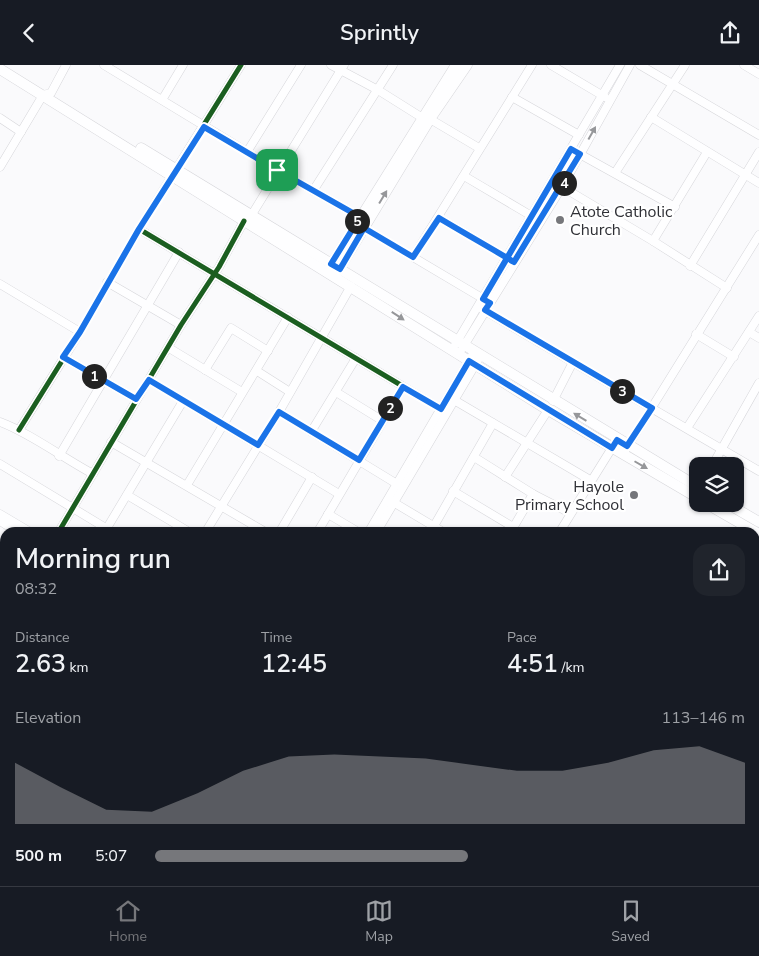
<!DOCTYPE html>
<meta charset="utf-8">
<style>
body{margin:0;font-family:"Nunito Sans",sans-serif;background:#20242c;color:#f1f3f6;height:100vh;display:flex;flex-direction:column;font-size:19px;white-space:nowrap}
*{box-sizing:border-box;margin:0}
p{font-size:16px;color:#9ea1a6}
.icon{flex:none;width:28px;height:28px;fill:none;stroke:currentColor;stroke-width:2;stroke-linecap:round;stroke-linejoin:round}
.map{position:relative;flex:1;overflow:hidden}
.drawer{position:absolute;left:0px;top:462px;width:760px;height:359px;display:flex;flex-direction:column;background:#171b24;border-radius:15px 15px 0 0;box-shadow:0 1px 4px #0004}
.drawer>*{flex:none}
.buttons{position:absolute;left:689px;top:392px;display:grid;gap:10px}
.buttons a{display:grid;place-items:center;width:55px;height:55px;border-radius:10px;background:#171b24;box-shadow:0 1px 4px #0004;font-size:25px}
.pin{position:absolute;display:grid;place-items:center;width:42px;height:42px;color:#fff;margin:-21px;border-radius:10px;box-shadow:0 2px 8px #0006}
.km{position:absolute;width:25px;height:25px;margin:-12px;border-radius:50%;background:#222;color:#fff;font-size:14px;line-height:25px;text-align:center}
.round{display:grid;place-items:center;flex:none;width:52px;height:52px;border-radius:15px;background:#20242c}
.summary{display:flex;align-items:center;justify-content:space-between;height:85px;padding:0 15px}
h1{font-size:28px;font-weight:600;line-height:38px}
.metrics{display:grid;grid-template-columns:repeat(3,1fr);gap:8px;height:85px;padding:5px 15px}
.metrics div{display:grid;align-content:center}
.metrics b{font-size:25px;font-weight:600}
.metrics small{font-size:14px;font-weight:400}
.metrics p{font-size:14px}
.chart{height:140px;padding:10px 15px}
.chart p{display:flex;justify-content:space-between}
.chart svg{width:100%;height:90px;margin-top:5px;fill:#76777b;opacity:.7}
ul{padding:0 15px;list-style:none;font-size:16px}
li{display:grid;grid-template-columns:80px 60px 1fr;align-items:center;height:38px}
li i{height:12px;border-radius:6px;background:#76777b}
header{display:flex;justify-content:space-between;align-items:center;height:65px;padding:0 15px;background:#171b24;font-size:22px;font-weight:600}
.dock{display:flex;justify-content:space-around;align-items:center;height:70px;border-top:1px solid #363941;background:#171b24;font-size:14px;color:#9ea1a6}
.dock a{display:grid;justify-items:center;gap:2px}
.dock .selected{color:#76777b}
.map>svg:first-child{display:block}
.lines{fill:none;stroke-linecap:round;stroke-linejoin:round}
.minor-casing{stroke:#d6d6da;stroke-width:9}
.major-casing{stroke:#d6d6da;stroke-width:11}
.minor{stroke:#fefeff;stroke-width:8}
.major{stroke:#fefeff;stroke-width:10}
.cycleway-casing{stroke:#fff;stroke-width:8}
.cycleway{stroke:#1b5e20;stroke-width:5}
.oneway{fill:#96979a}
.route-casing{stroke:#fff;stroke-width:10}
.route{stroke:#1a73e8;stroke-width:6}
.poi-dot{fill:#76777b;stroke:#fff;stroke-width:2}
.labels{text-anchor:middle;stroke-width:4.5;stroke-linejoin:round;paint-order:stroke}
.poi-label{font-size:16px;fill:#2f3036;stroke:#fff;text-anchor:start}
</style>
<header><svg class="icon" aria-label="back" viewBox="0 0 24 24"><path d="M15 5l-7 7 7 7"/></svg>Sprintly<svg class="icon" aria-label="share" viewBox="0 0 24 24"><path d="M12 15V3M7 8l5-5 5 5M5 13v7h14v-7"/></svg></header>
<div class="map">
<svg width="759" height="821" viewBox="0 0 759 821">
<rect width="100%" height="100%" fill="#fafafc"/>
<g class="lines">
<g class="minor-casing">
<g id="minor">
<polyline points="104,0 277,105 360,152"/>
<polyline points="331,0 378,25 421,52"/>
<polyline points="551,0 605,32"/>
<polyline points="640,0 759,70"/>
<polyline points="744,0 759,9"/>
<polyline points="512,32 579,70"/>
<polyline points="162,35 183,0"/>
<polyline points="651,52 759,118"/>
<polyline points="0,53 21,67"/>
<polyline points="430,54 479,83"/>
<polyline points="247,87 301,0"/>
<polyline points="576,87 675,142"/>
<polyline points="0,102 43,30 51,28 66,0"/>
<polyline points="615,108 685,0"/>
<polyline points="464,111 535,153"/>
<polyline points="559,120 653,176 727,223"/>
<polyline points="313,126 393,0"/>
<polyline points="251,151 344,0"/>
<polyline points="439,153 511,195"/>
<polyline points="364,163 487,236"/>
<polyline points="139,164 441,344"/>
<polyline points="653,176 707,87"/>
<polyline points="413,192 532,0"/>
<polyline points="690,201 759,87"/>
<polyline points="107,217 181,260"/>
<polyline points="0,219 80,267"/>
<polyline points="482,244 759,406"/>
<polyline points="749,267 759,273"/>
<polyline points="696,269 734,292"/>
<polyline points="455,280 620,0"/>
<polyline points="169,283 242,327"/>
<polyline points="462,284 562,122 630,0"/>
<polyline points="63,292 136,334"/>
<polyline points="205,305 231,263 268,286"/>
<polyline points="257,306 290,327"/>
<polyline points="149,315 339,429"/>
<polyline points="336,327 383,356"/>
<polyline points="454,335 590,415"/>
<polyline points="553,336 573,297"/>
<polyline points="279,347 397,419"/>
<path d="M0 357C30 368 63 393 93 409"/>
<polyline points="687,363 759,251"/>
<polyline points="19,365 80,267 139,164 241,0"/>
<polyline points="311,367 356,293"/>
<polyline points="111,377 267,468"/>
<polyline points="623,389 759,170"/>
<polyline points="59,391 179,187"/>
<polyline points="474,392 533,429 570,448"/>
<polyline points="0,399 114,468"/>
<polyline points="712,401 759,318"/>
<polyline points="505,412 548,345"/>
<polyline points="187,420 288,252"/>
<polyline points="453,426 513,462"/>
<polyline points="127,430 191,468"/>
<polyline points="393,437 445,468"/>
<polyline points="0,449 32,468"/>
<polyline points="328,449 360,468"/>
<polyline points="0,456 19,468"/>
<polyline points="107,463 183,336"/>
<polyline points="58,468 181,260 219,202 244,156"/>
<polyline points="205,468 279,347 351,221"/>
<polyline points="279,468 312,412"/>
<polyline points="317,468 403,322"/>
<polyline points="368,468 474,287"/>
<polyline points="376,468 478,295"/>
<polyline points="430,468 493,358"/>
<polyline points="510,468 533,429"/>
<polyline points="559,468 615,378"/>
<polyline points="0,504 5,507"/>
<polyline points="0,565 5,556"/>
<polyline points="755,576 759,570"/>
<polyline points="755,589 759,583"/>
<polyline points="0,599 5,602"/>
<polyline points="755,641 759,644"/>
<polyline points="0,645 5,648"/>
<polyline points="755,677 759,670"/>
<polyline points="0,721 5,712"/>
<polyline points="0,728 5,730"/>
<polyline points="755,729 759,728"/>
<polyline points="0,773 5,776"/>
<polyline points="0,799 5,790"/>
<polyline points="73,816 81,821"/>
<polyline points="150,816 157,821"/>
<polyline points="176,816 184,821"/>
<polyline points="332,816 340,821"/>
<polyline points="412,816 421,821"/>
<polyline points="511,816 520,821"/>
<polyline points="602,816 609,821"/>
<polyline points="618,816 635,821"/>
<polyline points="731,816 739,821"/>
<polyline points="33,821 35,816"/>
<polyline points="165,821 168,816"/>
<polyline points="218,821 221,816"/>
<polyline points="264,821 267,816"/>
<polyline points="312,821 315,816"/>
<polyline points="401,821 404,816"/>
<polyline points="443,821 446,816"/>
<polyline points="490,821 493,816"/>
<polyline points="668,821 670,816"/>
<polyline points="713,821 716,816"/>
</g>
</g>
<g class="major-casing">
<g id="major">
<polyline points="0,4 548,345 698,433"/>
<polyline points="141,83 698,422"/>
<polyline points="328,205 456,0"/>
<polyline points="336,209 430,54 467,0"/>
<polyline points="707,439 759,469"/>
<polyline points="728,439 759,457"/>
</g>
</g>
<use href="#minor" class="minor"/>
<use href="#major" class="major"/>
<g class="cycleway-casing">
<g id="cycleway">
<polyline points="139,164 441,344"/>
<polyline points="19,365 80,267 139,164 241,0"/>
<polyline points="58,468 181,260 219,202 244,156"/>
</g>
</g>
<use href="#cycleway" class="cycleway"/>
</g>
<defs><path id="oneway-solid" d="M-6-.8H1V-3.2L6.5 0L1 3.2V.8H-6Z" transform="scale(1.25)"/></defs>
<g class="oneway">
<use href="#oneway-solid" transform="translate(592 68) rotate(-61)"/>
<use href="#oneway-solid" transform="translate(383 132) rotate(-59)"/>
<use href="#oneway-solid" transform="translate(398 251) rotate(33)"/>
<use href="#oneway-solid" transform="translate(580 352) rotate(-149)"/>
<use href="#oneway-solid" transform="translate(641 400) rotate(30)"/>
</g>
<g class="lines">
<g class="route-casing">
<path id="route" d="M277 105 204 62 139 164 80 267 63 292 136 334 149 315 258 380 279 347 359 395 403 322 441 344 469 296 612 383 617 375 627 381 652 343 485 245 490 238 483 234 571 84 580 89 514 197C489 182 464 168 439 153L413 192 364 163 340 204 331 199 360 152 277 105"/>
</g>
<use href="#route" class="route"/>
</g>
<g class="poi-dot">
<circle cx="560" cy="155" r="5"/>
<circle cx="634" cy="430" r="5"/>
</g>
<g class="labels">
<g class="poi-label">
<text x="570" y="152">Atote Catholic<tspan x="570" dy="18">Church</tspan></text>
<text x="624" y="427" text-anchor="end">Hayole<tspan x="624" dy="18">Primary School</tspan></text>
</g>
</g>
</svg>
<div class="buttons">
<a><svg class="icon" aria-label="layers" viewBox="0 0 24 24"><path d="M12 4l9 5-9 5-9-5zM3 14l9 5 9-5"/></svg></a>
</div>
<div class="pin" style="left:277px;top:105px;background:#1e9e55"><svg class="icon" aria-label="arrive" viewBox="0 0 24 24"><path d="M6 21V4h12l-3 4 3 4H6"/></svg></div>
<b class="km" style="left:94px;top:311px">1</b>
<b class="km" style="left:390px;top:343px">2</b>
<b class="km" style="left:622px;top:326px">3</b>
<b class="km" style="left:564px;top:118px">4</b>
<b class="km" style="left:357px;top:156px">5</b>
<section class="drawer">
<div class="summary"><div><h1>Morning run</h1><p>08:32</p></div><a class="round"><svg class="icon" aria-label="share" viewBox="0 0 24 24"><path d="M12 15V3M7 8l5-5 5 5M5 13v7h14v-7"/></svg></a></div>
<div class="metrics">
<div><p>Distance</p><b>2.63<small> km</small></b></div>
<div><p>Time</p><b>12:45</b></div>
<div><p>Pace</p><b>4:51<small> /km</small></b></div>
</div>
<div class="chart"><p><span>Elevation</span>113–146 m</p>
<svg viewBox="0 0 160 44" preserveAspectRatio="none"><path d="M0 44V14L10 26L20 37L30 38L40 29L50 18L60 11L70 10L80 11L90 12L100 15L110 18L120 18L130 14L140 8L150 6L160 14V44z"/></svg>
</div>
<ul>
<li><b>500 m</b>5:07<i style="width:53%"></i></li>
</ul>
</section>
</div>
<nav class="dock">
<a class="selected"><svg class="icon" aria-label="home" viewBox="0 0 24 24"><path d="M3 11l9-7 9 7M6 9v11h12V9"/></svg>Home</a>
<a><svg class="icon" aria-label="map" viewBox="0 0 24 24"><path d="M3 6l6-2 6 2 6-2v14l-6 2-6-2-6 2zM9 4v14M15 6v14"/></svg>Map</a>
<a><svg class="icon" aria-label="saved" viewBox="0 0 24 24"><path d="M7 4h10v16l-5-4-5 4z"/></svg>Saved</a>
</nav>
